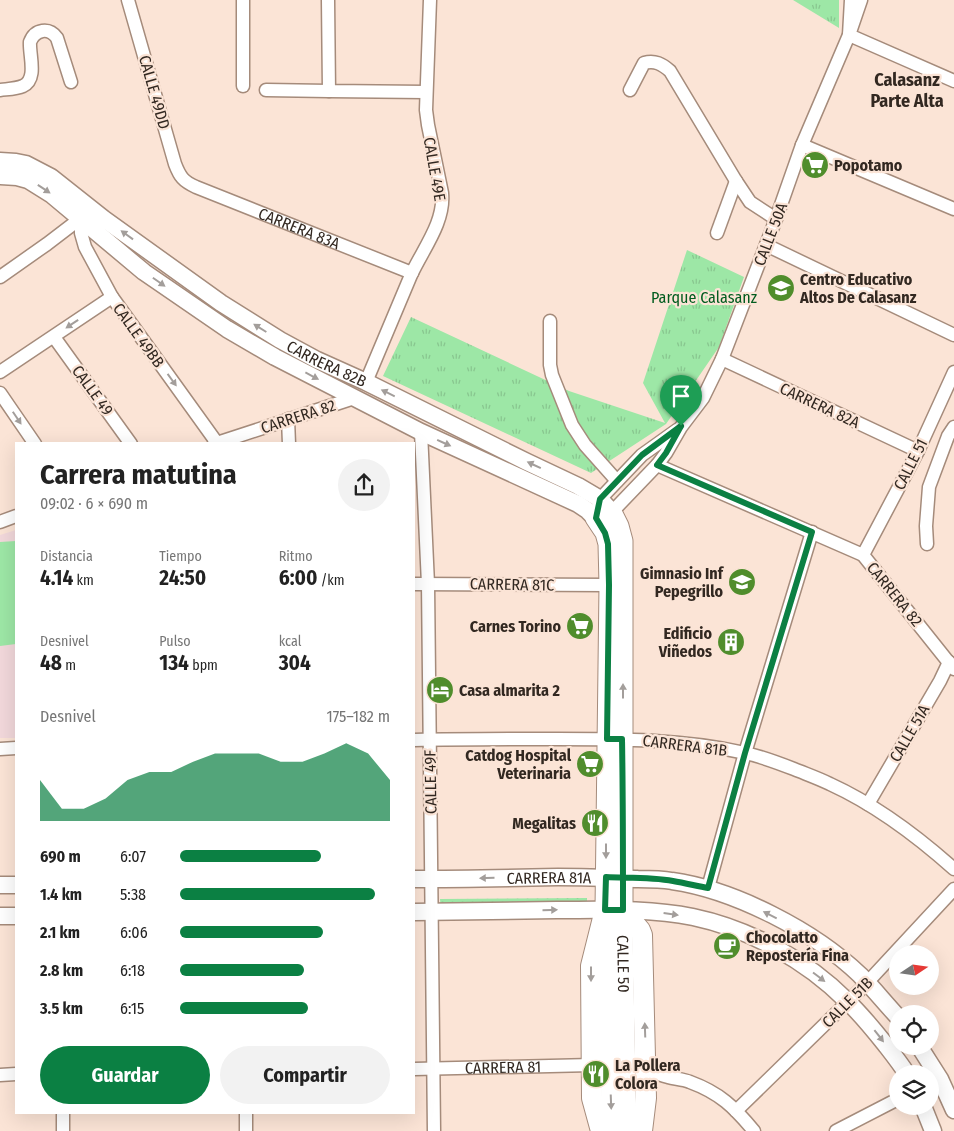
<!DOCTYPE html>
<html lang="es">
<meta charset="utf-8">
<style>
body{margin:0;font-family:"Fira Sans Condensed",sans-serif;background:#f2f2f2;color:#222;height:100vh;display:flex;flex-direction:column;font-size:19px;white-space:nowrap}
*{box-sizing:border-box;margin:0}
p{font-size:16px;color:#767676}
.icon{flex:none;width:28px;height:28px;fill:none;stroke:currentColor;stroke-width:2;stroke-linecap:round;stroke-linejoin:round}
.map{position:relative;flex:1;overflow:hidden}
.sheet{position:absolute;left:15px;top:442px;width:400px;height:672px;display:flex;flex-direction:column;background:#fff;border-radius:0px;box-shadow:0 5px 20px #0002}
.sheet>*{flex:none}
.needle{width:32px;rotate:77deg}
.tools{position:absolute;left:889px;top:945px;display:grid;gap:10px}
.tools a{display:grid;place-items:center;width:50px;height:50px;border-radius:50%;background:#fff;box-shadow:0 5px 20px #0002;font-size:25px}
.pin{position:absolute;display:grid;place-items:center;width:42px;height:42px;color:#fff;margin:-51px -21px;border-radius:50% 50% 50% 0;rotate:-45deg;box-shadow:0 0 5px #0007}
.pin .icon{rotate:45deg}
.round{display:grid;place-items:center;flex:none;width:52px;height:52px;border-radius:26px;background:#f2f2f2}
.headline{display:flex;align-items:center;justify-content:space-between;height:85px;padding:0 25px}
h1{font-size:28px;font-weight:700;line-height:38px}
.figures{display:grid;grid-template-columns:repeat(3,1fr);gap:8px;height:85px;padding:5px 25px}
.figures div{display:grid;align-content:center}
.figures b{font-size:21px;font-weight:700}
.figures small{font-size:14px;font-weight:400}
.figures p{font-size:14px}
.chart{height:140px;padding:10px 25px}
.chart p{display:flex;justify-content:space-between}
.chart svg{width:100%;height:90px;margin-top:5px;fill:#0b8043;opacity:.7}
.cta{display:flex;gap:10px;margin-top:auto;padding:10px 25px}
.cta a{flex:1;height:58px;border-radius:30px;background:#0b8043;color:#fff;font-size:20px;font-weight:700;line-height:58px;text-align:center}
.cta a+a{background:#f2f2f2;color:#222}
ul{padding:0 25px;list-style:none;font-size:16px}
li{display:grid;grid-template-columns:80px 60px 1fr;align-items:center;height:38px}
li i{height:12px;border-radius:6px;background:#0b8043}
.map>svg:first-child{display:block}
.education{fill:#f2d8db}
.grass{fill:url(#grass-dots)}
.park{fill:url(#park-tufts)}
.pitch{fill:#9de7a6}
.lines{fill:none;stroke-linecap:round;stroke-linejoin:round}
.minor-casing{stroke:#a58b7b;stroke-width:15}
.tertiary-casing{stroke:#a58b7b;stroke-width:19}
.secondary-casing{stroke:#a58b7b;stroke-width:21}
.primary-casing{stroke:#a58b7b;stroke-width:22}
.minor{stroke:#fff;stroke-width:12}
.tertiary{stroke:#fff;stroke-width:16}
.secondary{stroke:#fff;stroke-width:19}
.primary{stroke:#fff;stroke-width:20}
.oneway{fill:#a39e9b}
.route-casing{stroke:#fff;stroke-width:10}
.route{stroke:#0b8043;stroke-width:6}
.labels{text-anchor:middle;stroke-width:4.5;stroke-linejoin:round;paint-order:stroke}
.street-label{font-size:16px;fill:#322821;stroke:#fbe4d6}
.poi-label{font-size:16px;font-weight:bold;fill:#322821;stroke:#fbe4d6;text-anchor:start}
.park-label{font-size:16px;fill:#025c1f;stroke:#fbe4d6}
.neighbourhood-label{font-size:18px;font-weight:bold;fill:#322821;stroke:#fbe4d6}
</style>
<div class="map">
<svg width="954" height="1131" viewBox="0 0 954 1131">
<defs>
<pattern id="grass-dots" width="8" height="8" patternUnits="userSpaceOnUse" patternTransform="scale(1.25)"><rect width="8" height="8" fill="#9de7a6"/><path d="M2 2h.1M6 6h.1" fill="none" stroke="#88c68f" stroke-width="1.8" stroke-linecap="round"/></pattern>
<pattern id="park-tufts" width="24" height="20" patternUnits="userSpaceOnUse" patternTransform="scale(1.25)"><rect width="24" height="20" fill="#9de7a6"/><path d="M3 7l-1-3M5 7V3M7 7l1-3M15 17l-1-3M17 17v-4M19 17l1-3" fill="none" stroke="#88c68f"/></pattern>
</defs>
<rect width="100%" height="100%" fill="#fbe4d6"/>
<polygon class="education" points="16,530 16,738 0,738 0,535"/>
<polygon class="grass" points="587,898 587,907 441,911 440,899"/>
<g class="park">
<polygon points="793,0 839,0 839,28"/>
<polygon points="687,250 744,277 719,347 666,424 591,473 383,376 411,317 569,391 665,423 643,383"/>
</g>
<polygon class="pitch" points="16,541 16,644 0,646 0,542"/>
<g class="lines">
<g class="minor-casing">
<g id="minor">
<path id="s1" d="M128 0 175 164C180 177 183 181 196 187L412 273"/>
<polyline points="243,0 243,86"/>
<polyline points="328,0 329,91 426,92"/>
<polyline points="861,0 849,35 954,81"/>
<path d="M0 90C8 89 16 89 23 86 38 79 29 55 30 42 35 29 49 27 57 38L71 82"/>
<polyline points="266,90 329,91"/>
<path d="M630 90 644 63C655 60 662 64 670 71L736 181 750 202 776 219"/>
<polyline points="802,145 954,209"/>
<polyline points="81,218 81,233 85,247 112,297 217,443"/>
<polyline points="717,233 736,181"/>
<polyline points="766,245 954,335"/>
<polyline points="0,277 47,244 81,218"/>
<polyline points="550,321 550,365 552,375 572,425 585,445 617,481"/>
<polyline points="54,337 131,444"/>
<polyline points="722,359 918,451"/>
<polyline points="0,372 112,297"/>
<path d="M366 382C381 346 396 310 411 275 423 249 445 222 442 193L428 125 426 110 430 0"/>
<polyline points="0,393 35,444"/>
<polyline points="288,419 289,444"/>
<polyline points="421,432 428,584 434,1131"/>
<polyline points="214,444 354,398"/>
<polyline points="657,465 863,555 954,669"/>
<polyline points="598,507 600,499 642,455 677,430"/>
<polyline points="605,515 612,512 657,465 666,453 681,427 703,398 722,359 776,219 802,145 849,35 851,0"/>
<polyline points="0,522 16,516"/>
<polyline points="927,544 926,526 929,487 948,436 954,427"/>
<polyline points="863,555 918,451 954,372"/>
<polyline points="414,584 609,585"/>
<path d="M414 740C462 739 509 739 557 739 620 739 683 739 745 753 764 757 781 764 799 771 809 775 820 779 830 784 876 805 917 836 954 869"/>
<polyline points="0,749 16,748"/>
<polyline points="868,804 940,681 949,662"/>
<polyline points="708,888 745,753 812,532"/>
<path id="s2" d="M414 1069 592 1065"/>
<path d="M646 1069C653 1072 660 1075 668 1077 675 1079 683 1079 690 1082 720 1093 734 1107 754 1131"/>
<polyline points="0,1075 16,1074"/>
<polyline points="736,1111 864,986 954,889"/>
<polyline points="63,1114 63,1131"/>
<polyline points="246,1114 246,1131"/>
<polyline points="836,1131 898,1099"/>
</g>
</g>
<g class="tertiary-casing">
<g id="tertiary">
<path id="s3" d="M0 161 16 162 26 164 51 177 104 219 221 303 280 340 317 360 366 382 527 462 578 486 600 499 612 512"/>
<polyline points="0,176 17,177 28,180 52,195 144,272 227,329 275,357 421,432 578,504 587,510 595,518"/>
<path id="s4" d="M414 879C462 879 510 878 558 877 585 877 611 878 638 879 649 879 661 879 672 881 735 890 814 931 860 975 873 988 885 1003 898 1017"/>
<polyline points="0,885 16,885"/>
<path d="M414 912C462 911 510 911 557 910 603 910 648 908 693 917 750 929 806 960 847 1001 861 1014 873 1029 885 1044 892 1053 900 1063 907 1074"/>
<polyline points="0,916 16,916"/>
<polyline points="919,1046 940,1079 954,1110"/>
<polyline points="923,1106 933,1131"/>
</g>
</g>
<g class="secondary-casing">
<g id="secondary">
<path id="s5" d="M612 512 619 526 623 541V931L627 1131"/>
<polyline points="595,518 605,533 608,544 609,585 605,910 612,1131"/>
</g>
</g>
<g class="primary-casing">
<g id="primary">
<polyline points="623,910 640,930 642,935 646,1098 642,1131"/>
<polyline points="601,1131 592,1098 591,966 605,910"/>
</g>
</g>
<use href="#minor" class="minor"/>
<use href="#tertiary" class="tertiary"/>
<use href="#secondary" class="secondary"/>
<use href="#primary" class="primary"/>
</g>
<defs><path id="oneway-solid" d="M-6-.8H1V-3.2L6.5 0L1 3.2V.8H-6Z" transform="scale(1.25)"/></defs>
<g class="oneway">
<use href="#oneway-solid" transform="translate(44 189) rotate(34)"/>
<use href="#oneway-solid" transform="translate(127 235) rotate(-144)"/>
<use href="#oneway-solid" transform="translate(159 282) rotate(35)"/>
<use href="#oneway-solid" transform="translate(72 324) rotate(146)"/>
<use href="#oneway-solid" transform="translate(260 328) rotate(-148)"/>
<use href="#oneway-solid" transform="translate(312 376) rotate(28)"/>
<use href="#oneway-solid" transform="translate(172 380) rotate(54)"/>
<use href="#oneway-solid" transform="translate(388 393) rotate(-154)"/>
<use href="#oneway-solid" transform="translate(17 418) rotate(56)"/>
<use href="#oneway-solid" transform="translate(444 443) rotate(24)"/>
<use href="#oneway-solid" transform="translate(534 465) rotate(-155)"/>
<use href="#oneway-solid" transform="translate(623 691) rotate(-90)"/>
<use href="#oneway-solid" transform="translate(606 851) rotate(90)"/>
<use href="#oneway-solid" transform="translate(487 878) rotate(179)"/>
<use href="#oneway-solid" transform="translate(550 910) rotate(-1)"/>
<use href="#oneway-solid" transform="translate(671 914) rotate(8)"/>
<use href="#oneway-solid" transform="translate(770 915) rotate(-153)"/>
<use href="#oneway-solid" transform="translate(591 974) rotate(90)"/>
<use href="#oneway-solid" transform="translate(819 977) rotate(37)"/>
<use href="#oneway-solid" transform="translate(645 1030) rotate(-92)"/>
<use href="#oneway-solid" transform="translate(879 1036) rotate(52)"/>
<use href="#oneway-solid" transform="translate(611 1102) rotate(88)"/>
</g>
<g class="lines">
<g class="route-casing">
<path id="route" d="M681 426 642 455 600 499 596 518 605 533 608 544 609 585 607 739H622C623 796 623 853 623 910H605L606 877C628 878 651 877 673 881 685 883 697 886 708 888L745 753 812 532 657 465 666 453 681 426"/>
</g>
<use href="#route" class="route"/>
</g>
<defs>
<g id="supermarket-disc" transform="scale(1.4375)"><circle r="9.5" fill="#508d2c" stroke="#fbe4d6"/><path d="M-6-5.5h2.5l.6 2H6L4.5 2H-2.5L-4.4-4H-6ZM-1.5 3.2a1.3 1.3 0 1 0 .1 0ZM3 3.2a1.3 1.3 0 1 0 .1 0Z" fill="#fff"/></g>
<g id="school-disc" transform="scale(1.4375)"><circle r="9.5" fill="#508d2c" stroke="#fbe4d6"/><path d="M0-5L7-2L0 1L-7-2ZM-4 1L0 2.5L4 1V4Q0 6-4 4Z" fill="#fff"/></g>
<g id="building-disc" transform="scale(1.4375)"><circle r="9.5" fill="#508d2c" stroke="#fbe4d6"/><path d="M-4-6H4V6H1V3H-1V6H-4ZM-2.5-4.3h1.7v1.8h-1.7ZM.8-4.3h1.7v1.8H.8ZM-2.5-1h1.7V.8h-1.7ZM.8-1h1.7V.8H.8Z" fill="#fff"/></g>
<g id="hotel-disc" transform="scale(1.4375)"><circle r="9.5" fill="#508d2c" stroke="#fbe4d6"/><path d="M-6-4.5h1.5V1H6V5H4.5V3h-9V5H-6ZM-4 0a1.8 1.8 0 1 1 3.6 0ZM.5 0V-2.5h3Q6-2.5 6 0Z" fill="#fff"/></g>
<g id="restaurant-disc" transform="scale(1.4375)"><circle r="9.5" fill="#508d2c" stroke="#fbe4d6"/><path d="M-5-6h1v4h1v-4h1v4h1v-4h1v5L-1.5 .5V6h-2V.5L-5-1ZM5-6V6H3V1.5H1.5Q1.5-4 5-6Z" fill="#fff"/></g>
<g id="cafe-disc" transform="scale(1.4375)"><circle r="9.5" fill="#508d2c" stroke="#fbe4d6"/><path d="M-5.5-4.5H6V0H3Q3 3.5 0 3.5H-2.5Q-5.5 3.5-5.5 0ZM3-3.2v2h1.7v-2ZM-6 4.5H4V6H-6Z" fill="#fff"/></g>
</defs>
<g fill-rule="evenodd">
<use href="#supermarket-disc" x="815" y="165"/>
<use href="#school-disc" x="781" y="288"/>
<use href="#school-disc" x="742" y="582"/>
<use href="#supermarket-disc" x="580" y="626"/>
<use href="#building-disc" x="731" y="642"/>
<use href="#hotel-disc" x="440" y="690"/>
<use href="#supermarket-disc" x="590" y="764"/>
<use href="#restaurant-disc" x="595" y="823"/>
<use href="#cafe-disc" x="727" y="946"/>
<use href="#restaurant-disc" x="596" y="1074"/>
</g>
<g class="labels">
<g class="street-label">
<text transform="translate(155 92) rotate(74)" y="6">CALLE 49DD</text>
<text transform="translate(435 169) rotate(80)" y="6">CALLE 49E</text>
<text dy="6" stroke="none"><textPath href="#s1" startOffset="314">CARRERA 83A</textPath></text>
<text transform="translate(770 234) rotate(-69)" y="6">CALLE 50A</text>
<text transform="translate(139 335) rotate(54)" y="6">CALLE 49BB</text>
<text dy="6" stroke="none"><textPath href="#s3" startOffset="388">CARRERA 82B</textPath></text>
<text transform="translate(93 390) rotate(54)" y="6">CALLE 49</text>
<text transform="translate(820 405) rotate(25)" y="6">CARRERA 82A</text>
<text transform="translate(298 416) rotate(-18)" y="6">CARRERA 82</text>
<text transform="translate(910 464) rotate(-63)" y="6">CALLE 51</text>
<text transform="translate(512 584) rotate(1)" y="6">CARRERA 81C</text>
<text transform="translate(895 594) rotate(51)" y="6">CARRERA 82</text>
<text transform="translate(909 733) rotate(-60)" y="6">CALLE 51A</text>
<text transform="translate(685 745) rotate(7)" y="6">CARRERA 81B</text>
<text transform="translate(430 782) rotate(-91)" y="6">CALLE 49F</text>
<text dy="6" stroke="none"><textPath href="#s4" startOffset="135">CARRERA 81A</textPath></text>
<text dy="6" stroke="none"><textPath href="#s5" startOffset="454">CALLE 50</textPath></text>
<text transform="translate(847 1002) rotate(-45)" y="6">CALLE 51B</text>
<text dy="6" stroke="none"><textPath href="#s2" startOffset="89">CARRERA 81</textPath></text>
</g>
<g class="poi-label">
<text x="834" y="171">Popotamo</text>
<text x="800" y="285">Centro Educativo<tspan x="800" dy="18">Altos De Calasanz</tspan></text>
<text x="723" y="579" text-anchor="end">Gimnasio Inf<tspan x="723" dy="18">Pepegrillo</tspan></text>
<text x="561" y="632" text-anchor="end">Carnes Torino</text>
<text x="712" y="639" text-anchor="end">Edificio<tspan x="712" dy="18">Viñedos</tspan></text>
<text x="459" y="696">Casa almarita 2</text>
<text x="571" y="761" text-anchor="end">Catdog Hospital<tspan x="571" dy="18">Veterinaria</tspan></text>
<text x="576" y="829" text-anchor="end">Megalitas</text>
<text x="746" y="943">Chocolatto<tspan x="746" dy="18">Repostería Fina</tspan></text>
<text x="615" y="1071">La Pollera<tspan x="615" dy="18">Colora</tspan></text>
</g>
<g class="park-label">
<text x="704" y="303">Parque Calasanz</text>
</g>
<g class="neighbourhood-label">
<text x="907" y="86">Calasanz<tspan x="907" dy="21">Parte Alta</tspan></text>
</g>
</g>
</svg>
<div class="tools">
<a><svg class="needle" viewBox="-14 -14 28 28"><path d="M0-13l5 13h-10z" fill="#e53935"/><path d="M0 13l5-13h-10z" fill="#767676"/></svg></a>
<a><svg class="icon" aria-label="locate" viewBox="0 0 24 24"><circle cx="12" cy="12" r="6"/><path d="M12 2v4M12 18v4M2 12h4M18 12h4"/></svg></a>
<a><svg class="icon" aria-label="layers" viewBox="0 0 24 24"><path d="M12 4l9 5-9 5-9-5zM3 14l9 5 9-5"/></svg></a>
</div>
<div class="pin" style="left:681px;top:426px;background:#1e9e55"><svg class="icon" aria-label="arrive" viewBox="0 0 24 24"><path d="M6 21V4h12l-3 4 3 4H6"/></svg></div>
<section class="sheet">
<div class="headline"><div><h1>Carrera matutina</h1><p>09:02 · 6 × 690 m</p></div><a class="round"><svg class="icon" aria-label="share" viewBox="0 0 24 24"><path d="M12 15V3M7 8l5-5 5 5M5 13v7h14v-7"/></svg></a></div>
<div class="figures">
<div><p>Distancia</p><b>4.14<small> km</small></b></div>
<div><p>Tiempo</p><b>24:50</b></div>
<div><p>Ritmo</p><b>6:00<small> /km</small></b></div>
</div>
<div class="figures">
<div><p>Desnivel</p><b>48<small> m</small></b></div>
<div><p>Pulso</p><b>134<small> bpm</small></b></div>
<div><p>kcal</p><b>304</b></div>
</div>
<div class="chart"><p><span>Desnivel</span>175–182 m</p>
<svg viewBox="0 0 160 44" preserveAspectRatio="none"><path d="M0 44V24L10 38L20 38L30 33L40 24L50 20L60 20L70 15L80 11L90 11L100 11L110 15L120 15L130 11L140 6L150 11L160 24V44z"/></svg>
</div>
<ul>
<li><b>690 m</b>6:07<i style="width:67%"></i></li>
<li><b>1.4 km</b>5:38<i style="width:93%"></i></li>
<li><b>2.1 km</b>6:06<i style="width:68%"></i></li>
<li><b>2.8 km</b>6:18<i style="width:59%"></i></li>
<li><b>3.5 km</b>6:15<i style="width:61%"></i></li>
</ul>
<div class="cta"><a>Guardar</a><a>Compartir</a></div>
</section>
</div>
